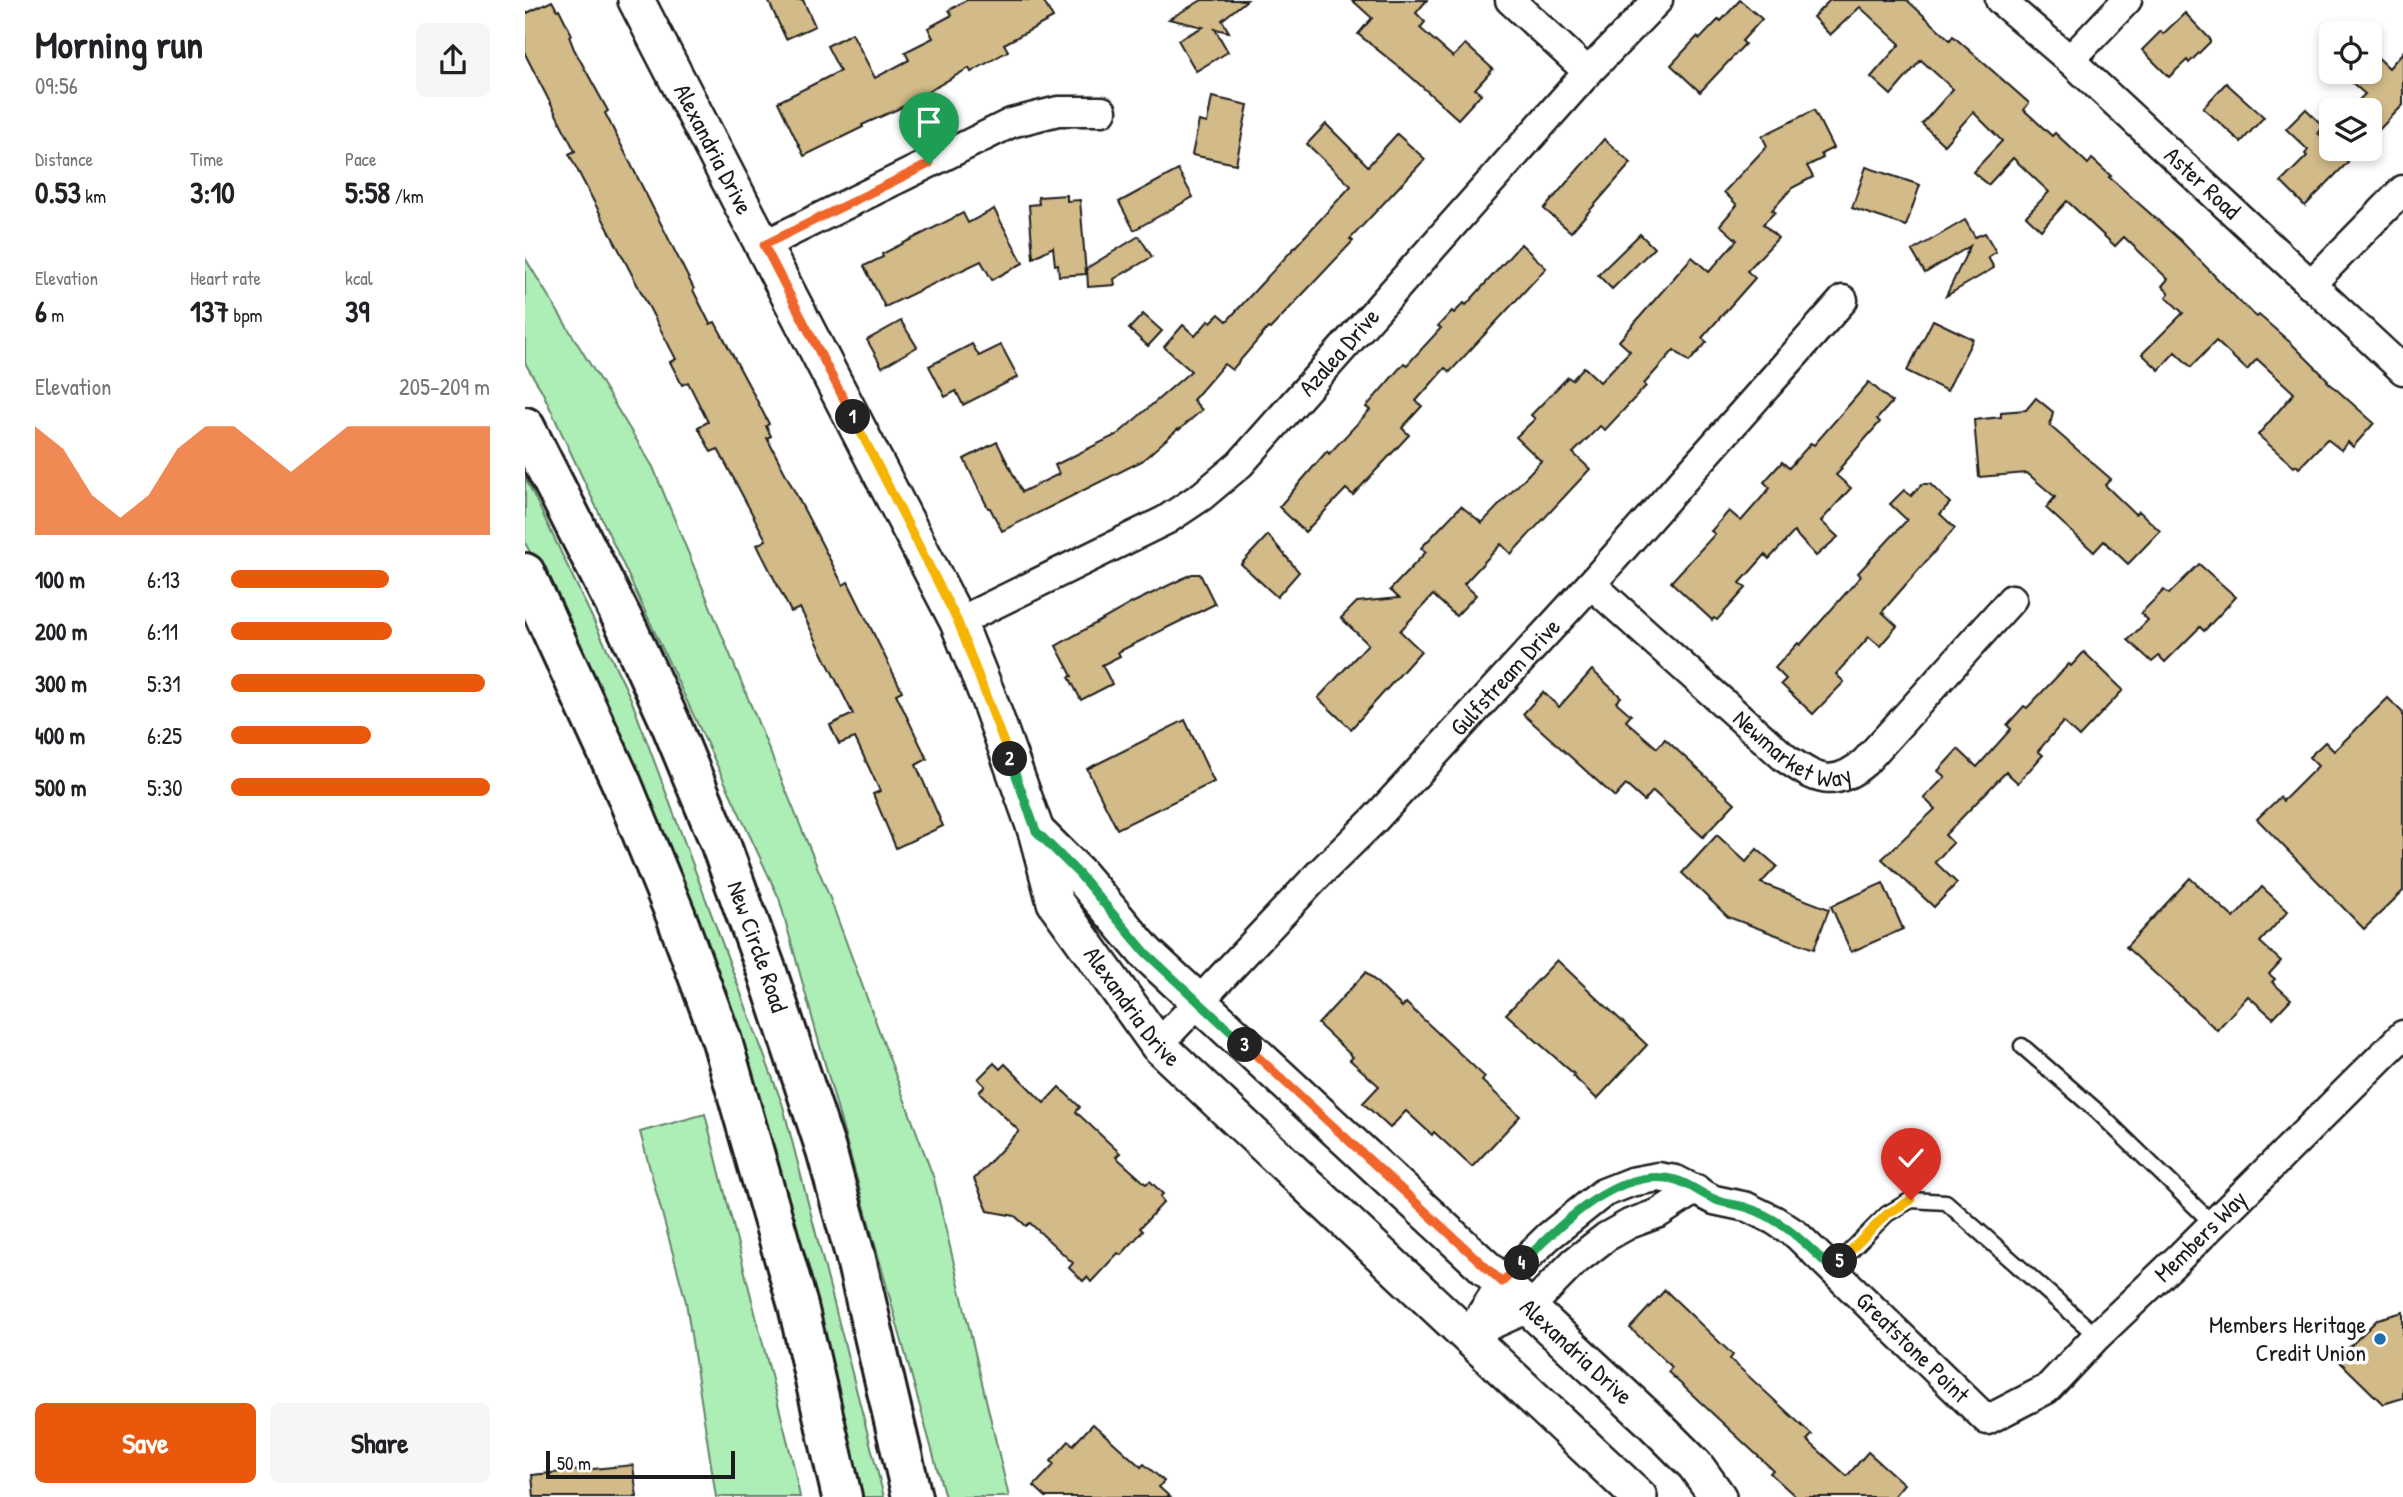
<!DOCTYPE html>
<meta charset="utf-8">
<style>
body{margin:0;font-family:"Patrick Hand",sans-serif;background:#f6f6f6;color:#202124;height:100vh;display:flex;flex-direction:column;font-size:26px;white-space:nowrap}
*{box-sizing:border-box;margin:0}
p{font-size:23px;color:#757577}
.icon{flex:none;width:38px;height:38px;fill:none;stroke:currentColor;stroke-width:2;stroke-linecap:round;stroke-linejoin:round}
.map{position:relative;flex:1;overflow:hidden}
.panel{display:flex;flex-direction:column;background:#fff;width:525px}
.panel>*{flex:none}
.controls{position:absolute;left:1794px;top:21px;display:grid;gap:14px}
.controls a{display:grid;place-items:center;width:63px;height:63px;border-radius:10px;background:#fff;box-shadow:0 4px 10px #0003;font-size:35px}
.scale{position:absolute;left:21px;bottom:18px;width:189px;box-sizing:border-box;padding-left:7px;border:4px solid #1c1c1c;border-top:0;font-size:19px;line-height:24px;white-space:nowrap;color:#1c1c1c;-webkit-text-stroke:5px #fff;paint-order:stroke}
.pin{position:absolute;display:grid;place-items:center;width:60px;height:60px;color:#fff;margin:-72px -30px;border-radius:50% 50% 50% 0;rotate:-45deg;box-shadow:0 0 7px #0007}
.pin .icon{rotate:45deg}
.km{position:absolute;width:35px;height:35px;margin:-18px;border-radius:50%;background:#222;color:#fff;font-size:19px;line-height:35px;text-align:center}
.round{display:grid;place-items:center;flex:none;width:74px;height:74px;border-radius:10px;background:#f6f6f6}
.summary{display:flex;align-items:center;justify-content:space-between;height:119px;padding:0 35px}
h1{font-size:38px;font-weight:700;line-height:52px}
.figures{display:grid;grid-template-columns:repeat(3,1fr);gap:10px;height:119px;padding:7px 35px}
.figures div{display:grid;align-content:center}
.figures b{font-size:30px;font-weight:700}
.figures small{font-size:19px;font-weight:400}
.figures p{font-size:19px}
.chart{height:196px;padding:14px 35px}
.chart p{display:flex;justify-content:space-between}
.chart svg{width:100%;height:126px;margin-top:7px;fill:#ea580c;opacity:.7}
.button{display:flex;gap:14px;margin-top:auto;padding:14px 35px}
.button a{flex:1;height:80px;border-radius:10px;background:#ea580c;color:#fff;font-size:28px;font-weight:700;line-height:80px;text-align:center}
.button a+a{background:#f6f6f6;color:#202124}
ul{padding:0 35px;list-style:none;font-size:23px}
li{display:grid;grid-template-columns:112px 84px 1fr;align-items:center;height:52px}
li i{height:18px;border-radius:9px;background:#ea580c}
main{display:flex;flex:1;min-height:0}
.map>svg:first-child{display:block}
.green{fill:#adeeb7;stroke:#64856a;stroke-width:2}
.building{fill:#d2ba89;stroke:#1c1c1c;stroke-width:2}
.lines{fill:none;stroke-linecap:round;stroke-linejoin:round}
.service-casing{stroke:#1c1c1c;stroke-width:19}
.minor-casing{stroke:#1c1c1c;stroke-width:33}
.tertiary-casing{stroke:#1c1c1c;stroke-width:40}
.motorway-casing{stroke:#1c1c1c;stroke-width:44}
.service{stroke:#fff;stroke-width:14}
.minor{stroke:#fff;stroke-width:28}
.tertiary{stroke:#fff;stroke-width:35}
.motorway{stroke:#fff;stroke-width:38}
.split-1-casing{stroke:#fff;stroke-width:14}
.split-2-casing{stroke:#fff;stroke-width:14}
.split-3-casing{stroke:#fff;stroke-width:14}
.split-4-casing{stroke:#fff;stroke-width:14}
.split-5-casing{stroke:#fff;stroke-width:14}
.split-6-casing{stroke:#fff;stroke-width:14}
.split-1{stroke:#f0652b;stroke-width:9}
.split-2{stroke:#f5b400;stroke-width:9}
.split-3{stroke:#22a559;stroke-width:9}
.split-4{stroke:#f0652b;stroke-width:9}
.split-5{stroke:#22a559;stroke-width:9}
.split-6{stroke:#f5b400;stroke-width:9}
.poi-dot{fill:#1f6fb2;stroke:#fff;stroke-width:2.5}
.labels{text-anchor:middle;stroke-width:7;stroke-linejoin:round;paint-order:stroke}
.street-label{font-size:24px;fill:#1c1c1c;stroke:#fff}
.poi-label{font-size:24px;fill:#1c1c1c;stroke:#fff;text-anchor:end}
</style>
<main>
<section class="panel">
<div class="summary"><div><h1>Morning run</h1><p>09:56</p></div><a class="round"><svg class="icon" aria-label="share" viewBox="0 0 24 24"><path d="M12 15V3M7 8l5-5 5 5M5 13v7h14v-7"/></svg></a></div>
<div class="figures">
<div><p>Distance</p><b>0.53<small> km</small></b></div>
<div><p>Time</p><b>3:10</b></div>
<div><p>Pace</p><b>5:58<small> /km</small></b></div>
</div>
<div class="figures">
<div><p>Elevation</p><b>6<small> m</small></b></div>
<div><p>Heart rate</p><b>137<small> bpm</small></b></div>
<div><p>kcal</p><b>39</b></div>
</div>
<div class="chart"><p><span>Elevation</span>205–209 m</p>
<svg viewBox="0 0 160 44" preserveAspectRatio="none"><path d="M0 44V6L10 14L20 30L30 38L40 30L50 14L60 6L70 6L80 14L90 22L100 14L110 6L120 6L130 6L140 6L150 6L160 6V44z"/></svg>
</div>
<ul>
<li><b>100 m</b>6:13<i style="width:61%"></i></li>
<li><b>200 m</b>6:11<i style="width:62%"></i></li>
<li><b>300 m</b>5:31<i style="width:98%"></i></li>
<li><b>400 m</b>6:25<i style="width:54%"></i></li>
<li><b>500 m</b>5:30<i style="width:100%"></i></li>
</ul>
<div class="button"><a>Save</a><a>Share</a></div>
</section>
<div class="map">
<svg width="1878" height="1497" viewBox="0 0 1878 1497">
<rect width="100%" height="100%" fill="#fff"/>
<filter id="ink" filterUnits="userSpaceOnUse"><feTurbulence type="fractalNoise" baseFrequency=".0143" numOctaves="2"/><feDisplacementMap in="SourceGraphic" scale="14" xChannelSelector="R" yChannelSelector="G"/><feConvolveMatrix kernelMatrix="1 2 1 2 8 2 1 2 1" color-interpolation-filters="sRGB"/></filter>
<g filter="url(#ink)">
<g class="green">
<polygon points="0,258 128,467 303,893 409,1179 484,1497 420,1497 254,898 17,391 0,363"/>
<polygon points="0,477 106,699 258,1106 359,1497 326,1497 253,1180 23,585 0,543"/>
<polygon points="180,1114 268,1463 275,1497 191,1497 161,1302 115,1132"/>
</g>
<g class="building">
<polygon points="243,0 278,0 290,26 261,39"/>
<polygon points="442,0 518,0 528,18 479,44 483,51 446,72 444,68 375,108 337,125 338,127 279,156 253,102 315,71 302,46 327,33 350,78 384,60 380,52 408,38 403,28 427,15 424,10"/>
<polygon points="677,0 722,0 697,20 704,32 690,29 703,52 671,71 653,40 678,27 644,19"/>
<polygon points="827,0 902,0 891,13 900,22 895,28 928,57 940,44 968,69 950,89 956,94 933,119 884,75 833,34 847,18"/>
<polygon points="1215,0 1237,19 1217,41 1220,44 1175,92 1146,65 1172,37 1175,39 1194,19 1196,21"/>
<polygon points="1305,0 1382,0 1425,40 1428,36 1504,103 1499,110 1527,136 1530,133 1563,164 1567,159 1586,176 1584,177 1655,240 1717,304 1732,317 1734,315 1767,344 1803,380 1802,381 1849,423 1828,447 1823,442 1816,450 1802,439 1774,468 1771,465 1769,467 1733,435 1769,393 1732,359 1722,370 1691,341 1666,367 1650,352 1634,370 1617,354 1658,313 1641,297 1644,293 1637,286 1643,279 1599,237 1590,246 1542,201 1516,230 1501,216 1524,192 1488,158 1463,185 1448,172 1477,141 1448,112 1419,145 1397,124 1428,89 1396,60 1366,95 1346,77 1375,44 1335,7 1305,35 1288,17"/>
<polygon points="27,1 32,10 34,9 47,35 44,36 49,49 83,111 80,113 169,289 168,290 185,324 190,322 229,395 244,424 241,426 246,436 242,438 318,585 323,582 377,691 371,694 402,759 391,765 418,826 371,848 348,794 355,791 330,738 314,744 305,725 328,714 275,608 266,612 232,545 241,540 193,449 186,452 173,427 183,422 163,382 157,385 145,362 151,359 44,154 50,151 0,54 0,14"/>
<polygon points="1660,13 1685,39 1685,42 1664,63 1662,60 1644,77 1617,50 1636,31 1638,34"/>
<polygon points="1844,49 1864,68 1878,52 1878,105 1844,140 1844,110 1824,110 1840,94 1815,72 1844,72"/>
<polygon points="1701,83 1739,117 1716,142 1678,108"/>
<polygon points="687,97 723,105 711,164 667,155 674,121 682,123"/>
<polygon points="1781,109 1799,127 1793,133 1806,145 1806,149 1809,149 1823,162 1780,206 1756,182 1782,156 1780,154 1783,150 1761,129"/>
<polygon points="1289,110 1308,148 1296,154 1298,158 1282,166 1288,177 1267,188 1247,210 1250,212 1238,224 1253,238 1222,271 1230,278 1177,338 1182,342 1164,362 1149,350 1119,384 1121,386 1080,430 1075,426 1048,453 1065,469 986,554 976,544 939,584 951,595 931,616 908,595 875,631 896,651 826,729 793,698 843,644 816,618 832,602 874,598 865,590 901,552 896,548 936,506 957,523 1016,461 991,437 1010,419 1006,415 1043,377 1047,380 1059,367 1075,382 1105,351 1094,341 1167,257 1184,272 1212,240 1195,225 1212,205 1199,192 1242,146 1237,136"/>
<polygon points="801,124 843,166 872,134 900,159 825,239 828,241 745,329 743,328 707,370 699,364 668,400 677,410 654,430 653,429 617,461 477,531 465,508 463,508 439,459 472,442 497,492 534,474 530,465 593,434 666,371 639,347 658,325 670,336 684,320 686,322 694,314 702,321 826,186 782,144"/>
<polygon points="1079,139 1106,163 1046,232 1019,209"/>
<polygon points="1341,167 1395,185 1381,226 1327,208"/>
<polygon points="653,170 668,197 609,230 594,202"/>
<polygon points="542,195 542,201 555,200 561,274 534,276 533,264 530,265 528,247 508,258 504,205 514,204 513,197"/>
<polygon points="469,209 498,263 467,280 456,261 360,307 339,266 358,257 357,254 438,213 443,223"/>
<polygon points="1440,220 1450,237 1460,233 1471,252 1463,257 1469,268 1421,296 1445,246 1400,273 1387,251"/>
<polygon points="1115,234 1129,248 1087,289 1073,275"/>
<polygon points="614,236 627,257 589,279 590,285 563,287 562,268"/>
<polygon points="996,244 1021,268 925,372 920,368 891,401 897,406 877,428 884,435 828,495 821,489 780,532 754,507 802,451 804,454 845,410 841,407 879,363 882,365 916,328 913,326 927,311 929,313 939,303 941,305"/>
<polygon points="618,314 637,331 623,346 604,329"/>
<polygon points="1408,320 1448,339 1422,391 1382,371"/>
<polygon points="376,321 392,347 357,367 342,340"/>
<polygon points="447,344 454,356 476,345 493,377 438,405 431,391 420,397 404,366"/>
<polygon points="1344,382 1367,402 1352,419 1355,422 1315,468 1317,469 1311,475 1326,488 1296,521 1313,537 1291,556 1269,532 1244,559 1240,555 1215,583 1221,588 1192,620 1189,618 1187,620 1146,582 1190,534 1186,531 1204,511 1216,521 1245,488 1239,482 1257,462 1264,468 1286,443 1289,445"/>
<polygon points="1511,398 1528,412 1525,426 1586,479 1580,485 1610,514 1614,511 1635,531 1603,564 1579,541 1569,552 1521,508 1530,497 1502,473 1454,477 1449,420 1476,417 1476,412 1501,410"/>
<polygon points="1397,484 1405,484 1425,503 1415,514 1430,528 1357,612 1372,626 1355,646 1344,637 1311,674 1319,682 1288,714 1256,684 1261,679 1250,668 1273,643 1275,645 1336,576 1333,573 1382,520 1365,504 1379,490 1386,496"/>
<polygon points="743,535 774,572 752,597 716,564"/>
<polygon points="1674,564 1711,597 1679,631 1675,627 1640,662 1634,656 1627,662 1603,640 1623,620 1616,613 1639,590 1644,594"/>
<polygon points="667,574 675,574 690,604 593,652 595,656 577,665 587,684 556,700 544,677 547,676 531,646 607,603"/>
<polygon points="1559,652 1598,690 1554,737 1538,722 1513,751 1518,755 1493,783 1481,772 1420,835 1428,843 1410,862 1432,883 1409,907 1357,859 1410,809 1399,798 1420,777 1413,771 1433,749 1452,767 1486,729 1482,725 1499,706 1502,708 1544,664 1546,666"/>
<polygon points="1067,670 1096,697 1091,702 1106,715 1101,721 1132,748 1140,739 1210,803 1178,837 1128,791 1119,801 1101,785 1090,797 998,714 1018,692 1034,707"/>
<polygon points="1863,698 1878,713 1878,891 1839,929 1732,819 1755,797 1758,801 1793,766 1784,757 1800,742 1809,751"/>
<polygon points="660,720 689,782 592,829 562,769"/>
<polygon points="1192,835 1221,862 1232,849 1252,866 1236,883 1304,909 1289,949 1203,917 1157,873"/>
<polygon points="1665,878 1709,918 1737,887 1763,911 1735,942 1756,961 1744,974 1750,979 1747,982 1766,999 1748,1018 1723,996 1692,1030 1601,947"/>
<polygon points="1358,883 1378,929 1326,952 1306,906"/>
<polygon points="1032,960 1122,1045 1072,1099 1048,1076 1049,1074 981,1014"/>
<polygon points="841,972 877,1007 881,1003 960,1077 957,1081 995,1116 947,1167 909,1132 907,1135 881,1111 865,1128 838,1103 854,1086 825,1060 828,1057 793,1024"/>
<polygon points="469,1063 475,1069 480,1064 519,1103 534,1087 555,1107 551,1112 595,1153 591,1157 621,1184 625,1181 638,1194 635,1197 639,1202 615,1228 618,1231 596,1255 593,1253 566,1282 562,1277 558,1281 544,1268 548,1263 505,1223 501,1226 490,1216 463,1211 449,1179 494,1131 454,1092 460,1086 453,1079"/>
<polygon points="1140,1290 1208,1355 1205,1359 1287,1435 1282,1440 1322,1476 1343,1452 1379,1484 1368,1497 1271,1497 1245,1473 1248,1470 1143,1372 1147,1367 1105,1328"/>
<polygon points="1878,1312 1878,1398 1858,1404 1812,1359 1853,1319"/>
<polygon points="568,1424 616,1467 619,1464 639,1481 634,1487 645,1497 521,1497 509,1486 529,1465 526,1461 544,1441 548,1445"/>
<polygon points="108,1465 112,1497 9,1497 7,1475"/>
</g>
<g class="lines">
<g class="service-casing">
<g id="service">
<polyline points="1497,1046 1573,1112 1688,1224"/>
<polyline points="1307,1269 1362,1214 1386,1200 1421,1202 1572,1336"/>
</g>
</g>
<g class="minor-casing">
<g id="minor">
<polyline points="985,0 1063,72"/>
<path id="s1" d="M1475 0 1545 60 1878 370"/>
<polyline points="1545,60 1602,0"/>
<polyline points="239,245 486,123 533,111 577,111"/>
<polyline points="1785,285 1878,190"/>
<path id="s2" d="M1066 584 1260 758C1291 779 1308 790 1340 762L1487 599"/>
<path id="s3" d="M433 622 641 520 677 496 715 464 1063 72 1133 0"/>
<path id="s4" d="M633 1045 794 874 850 819 1066 584 1318 300"/>
<path id="s5" d="M943 1335 977 1282 1023 1237 1078 1193 1106 1182 1133 1177 1151 1180 1189 1200 1222 1207 1249 1220 1272 1235 1462 1420 1522 1389 1572 1336 1654 1258 1878 1035"/>
<polyline points="943,1335 1004,1308 1049,1262 1081,1237 1104,1224 1134,1213 1171,1189"/>
</g>
</g>
<g class="tertiary-casing">
<g id="tertiary">
<path id="s6" d="M111 0 433 622 463 697 511 831 530 902 633 1045 1114 1497"/>
<path id="s7" d="M511 831 554 874 621 953 1125 1420 1170 1465 1193 1497"/>
</g>
</g>
<g class="motorway-casing">
<g id="motorway">
<path id="s8" d="M0 427 103 630 145 722 194 840 241 969 301 1150 330 1255 387 1497"/>
<polyline points="0,573 97,784 151,916 197,1041 273,1306 317,1497"/>
</g>
</g>
<use href="#service" class="service"/>
<use href="#minor" class="minor"/>
<use href="#tertiary" class="tertiary"/>
<use href="#motorway" class="motorway"/>
</g>
</g>
<g class="lines" filter="url(#ink)">
<g class="split-1-casing">
<polyline id="split-1" points="328,417 239,245 404,164"/>
</g>
<g class="split-2-casing">
<polyline id="split-2" points="328,417 433,622 485,759"/>
</g>
<g class="split-3-casing">
<polyline id="split-3" points="485,759 511,831 554,874 621,953 720,1045"/>
</g>
<g class="split-4-casing">
<polyline id="split-4" points="720,1045 977,1282 997,1263"/>
</g>
<g class="split-5-casing">
<path id="split-5" d="M997 1263C1033 1227 1094 1164 1151 1180 1165 1184 1176 1194 1189 1199 1199 1204 1210 1204 1220 1207 1255 1217 1281 1244 1307 1269L1315 1261"/>
</g>
<g class="split-6-casing">
<polyline id="split-6" points="1315,1261 1362,1214 1386,1200"/>
</g>
<use href="#split-1" class="split-1"/>
<use href="#split-2" class="split-2"/>
<use href="#split-3" class="split-3"/>
<use href="#split-4" class="split-4"/>
<use href="#split-5" class="split-5"/>
<use href="#split-6" class="split-6"/>
</g>
<circle class="poi-dot" cx="1855" cy="1339" r="7"/>
<g class="labels">
<g class="street-label">
<text dy="8" stroke="none"><textPath href="#s6" startOffset="168">Alexandria Drive</textPath></text>
<text dy="8" stroke="none"><textPath href="#s1" startOffset="273">Aster Road</textPath></text>
<text dy="8" stroke="none"><textPath href="#s3" startOffset="474">Azalea Drive</textPath></text>
<text dy="8" stroke="none"><textPath href="#s4" startOffset="506">Gulfstream Drive</textPath></text>
<text dy="8" stroke="none"><textPath href="#s2" startOffset="264">Newmarket Way</textPath></text>
<text dy="8" stroke="none"><textPath href="#s8" startOffset="570">New Circle Road</textPath></text>
<text dy="8" stroke="none"><textPath href="#s6" startOffset="1127">Alexandria Drive</textPath></text>
<text dy="8" stroke="none"><textPath href="#s5" startOffset="957">Members Way</textPath></text>
<text dy="8" stroke="none"><textPath href="#s5" startOffset="569">Greatstone Point</textPath></text>
<text dy="8" stroke="none"><textPath href="#s7" startOffset="751">Alexandria Drive</textPath></text>
</g>
<g class="poi-label">
<text x="1841" y="1333">Members Heritage<tspan x="1841" dy="28">Credit Union</tspan></text>
</g>
</g>
</svg>
<div class="controls">
<a><svg class="icon" aria-label="locate" viewBox="0 0 24 24"><circle cx="12" cy="12" r="6"/><path d="M12 2v4M12 18v4M2 12h4M18 12h4"/></svg></a>
<a><svg class="icon" aria-label="layers" viewBox="0 0 24 24"><path d="M12 4l9 5-9 5-9-5zM3 14l9 5 9-5"/></svg></a>
</div>
<div class="scale">50 m</div>
<div class="pin" style="left:404px;top:164px;background:#1e9e55"><svg class="icon" aria-label="arrive" viewBox="0 0 24 24"><path d="M6 21V4h12l-3 4 3 4H6"/></svg></div>
<div class="pin" style="left:1386px;top:1200px;background:#d93025"><svg class="icon" aria-label="check" viewBox="0 0 24 24"><path d="M5 12l5 5 9-10"/></svg></div>
<b class="km" style="left:328px;top:417px">1</b>
<b class="km" style="left:485px;top:759px">2</b>
<b class="km" style="left:720px;top:1045px">3</b>
<b class="km" style="left:997px;top:1263px">4</b>
<b class="km" style="left:1315px;top:1261px">5</b>
</div>
</main>
